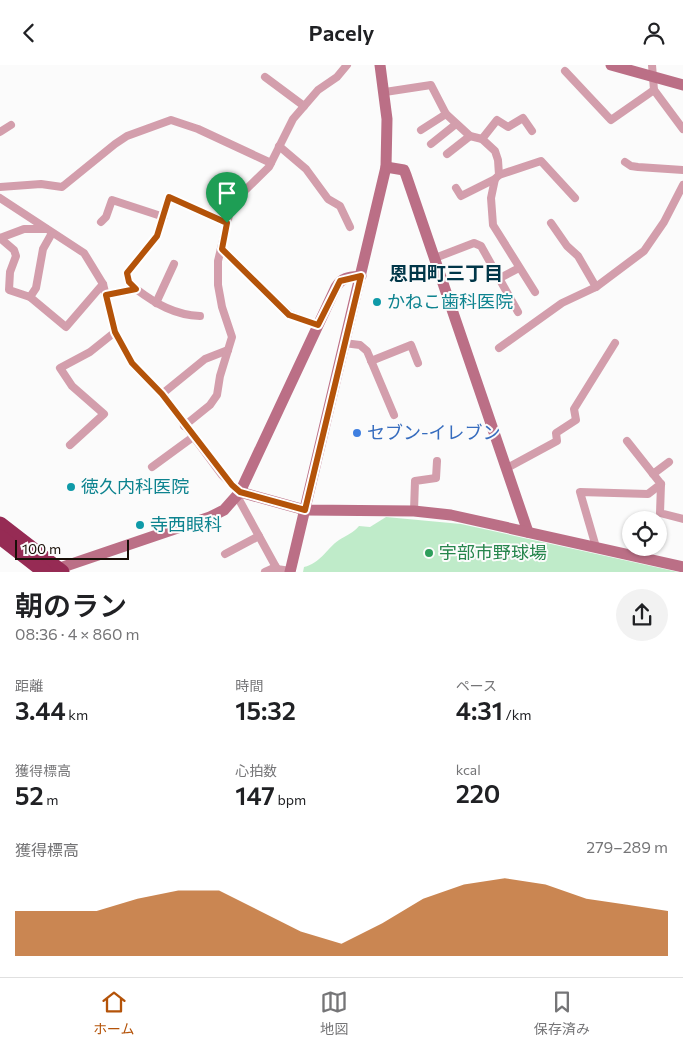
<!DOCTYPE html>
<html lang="ja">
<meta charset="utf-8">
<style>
body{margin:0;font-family:Commissioner,"Noto Sans JP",sans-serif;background:#f2f2f2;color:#202124;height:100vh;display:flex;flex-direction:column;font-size:19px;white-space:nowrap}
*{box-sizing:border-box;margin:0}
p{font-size:16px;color:#757577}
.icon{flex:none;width:28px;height:28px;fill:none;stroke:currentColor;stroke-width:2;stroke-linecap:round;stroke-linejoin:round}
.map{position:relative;height:507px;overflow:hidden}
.sheet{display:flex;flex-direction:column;background:#fff;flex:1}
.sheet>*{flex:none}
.buttons{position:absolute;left:622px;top:446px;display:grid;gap:10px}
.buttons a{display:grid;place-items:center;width:45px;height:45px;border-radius:50%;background:#fff;box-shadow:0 1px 4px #0004;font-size:25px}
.scale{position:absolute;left:15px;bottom:12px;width:114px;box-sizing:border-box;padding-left:5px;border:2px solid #180f07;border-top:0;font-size:14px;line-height:18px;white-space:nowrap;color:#180f07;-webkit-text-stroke:4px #fbfbfb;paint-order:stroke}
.pin{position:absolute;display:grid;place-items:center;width:42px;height:42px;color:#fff;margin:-51px -21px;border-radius:50% 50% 50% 0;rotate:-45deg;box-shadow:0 0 5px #0007}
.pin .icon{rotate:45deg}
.round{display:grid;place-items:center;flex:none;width:52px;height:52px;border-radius:26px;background:#f2f2f2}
.headline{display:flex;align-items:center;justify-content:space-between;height:85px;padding:0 15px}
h1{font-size:28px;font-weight:600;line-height:38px}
.metrics{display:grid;grid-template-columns:repeat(3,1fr);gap:8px;height:85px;padding:5px 15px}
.metrics div{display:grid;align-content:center}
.metrics b{font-size:25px;font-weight:600}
.metrics small{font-size:14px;font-weight:400}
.metrics p{font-size:14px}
.chart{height:140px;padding:10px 15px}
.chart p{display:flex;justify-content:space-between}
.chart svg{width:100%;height:90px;margin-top:5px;fill:#b45309;opacity:.7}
header{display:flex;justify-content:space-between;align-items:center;height:65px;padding:0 15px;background:#fff;font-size:22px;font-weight:600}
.menu{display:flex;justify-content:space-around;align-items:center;height:70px;border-top:1px solid #e0e0e0;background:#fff;font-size:14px;color:#757577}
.menu a{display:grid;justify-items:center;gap:2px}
.menu .current{color:#b45309}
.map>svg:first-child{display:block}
.green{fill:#bfebc9}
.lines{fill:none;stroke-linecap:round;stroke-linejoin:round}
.street{stroke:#d39eac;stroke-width:8}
.secondary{stroke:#bb6f86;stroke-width:11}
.highway{stroke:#962b54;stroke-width:15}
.route-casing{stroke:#fff;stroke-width:10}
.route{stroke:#b45309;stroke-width:6}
.culture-dot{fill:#0f9aa8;stroke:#fbfbfb;stroke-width:2}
.shop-dot{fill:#3f7fe0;stroke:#fbfbfb;stroke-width:2}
.leisure-dot{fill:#2e9e5b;stroke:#fbfbfb;stroke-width:2}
.labels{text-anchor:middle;stroke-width:4;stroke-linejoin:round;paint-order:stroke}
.culture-label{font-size:18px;fill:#0d838f;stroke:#fbfbfb;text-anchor:start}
.shop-label{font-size:18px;fill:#366cbe;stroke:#fbfbfb;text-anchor:start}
.leisure-label{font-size:18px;fill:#27864d;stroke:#fbfbfb;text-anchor:start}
.neighbourhood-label{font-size:19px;font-weight:bold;fill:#003648;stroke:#fbfbfb}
</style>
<header><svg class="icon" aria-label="back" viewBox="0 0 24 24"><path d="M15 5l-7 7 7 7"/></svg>Pacely<svg class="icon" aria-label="person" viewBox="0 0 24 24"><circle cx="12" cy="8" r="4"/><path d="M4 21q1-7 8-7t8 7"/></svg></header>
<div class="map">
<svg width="683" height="507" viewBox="0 0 683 507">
<rect width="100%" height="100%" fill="#fbfbfb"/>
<path class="green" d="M386 452 461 459 678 507H303L304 502C321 498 326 484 339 475 347 470 353 468 359 461L370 462Z"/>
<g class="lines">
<g class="street">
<polyline points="652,0 654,25 683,64"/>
<polyline points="565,6 611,55 654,25"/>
<polyline points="265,12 304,41"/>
<polyline points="385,27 431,20 446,49 470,71 482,74 495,86 498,95 499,110 495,114 491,133 493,160 535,227"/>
<polyline points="421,65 446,49"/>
<polyline points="0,67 11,60"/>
<polyline points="482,74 497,55 508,62 523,53 532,66"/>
<polyline points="431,79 456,59"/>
<polyline points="279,81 306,104 328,134 340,141 350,162"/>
<polyline points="447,89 470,71"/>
<polyline points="625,97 631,101 638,102 683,105"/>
<polyline points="499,110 541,96 575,133"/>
<polyline points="0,122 41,119 62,122 115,79 127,71 171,55 198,64 271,98"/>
<polyline points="456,123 461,131 495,114"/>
<polyline points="0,133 84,188 103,219 115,267 132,298 162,329 222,410 240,427"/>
<polyline points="101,157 106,152 112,135 164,152"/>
<polyline points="551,158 567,181 578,191 596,222"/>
<polyline points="0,173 14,185 16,191 10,207 9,225 30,232 66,262 103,219"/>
<polyline points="0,173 24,164 46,164"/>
<polyline points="221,184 289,249 318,260"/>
<polyline points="435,193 474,178 481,181 518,247"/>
<polyline points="500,213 519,203"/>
<polyline points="136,224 129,217 127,208 157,171 169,132 227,158"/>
<path d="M106 230 136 224C156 239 175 250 200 251"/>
<polyline points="30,232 36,223 43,184 52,168"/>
<polyline points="156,238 174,199"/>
<polyline points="344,278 360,280 367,286 394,350"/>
<polyline points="499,283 562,238 596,222 644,186 664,157 683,120"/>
<polyline points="371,296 411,280 418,298"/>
<polyline points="162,329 205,294 228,285"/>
<polyline points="184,361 210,340 217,330 220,311 232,272 222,242 218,220 218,196 232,138 269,102 293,54 318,25 337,12 347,0"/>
<polyline points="70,380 104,349 72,321 60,303 90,287 115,267"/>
<polyline points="152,402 193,372"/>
<polyline points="507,403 557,376 556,368 576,355 574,344 615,278"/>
<polyline points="653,409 669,397"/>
<polyline points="661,419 660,448 683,454"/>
<polyline points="237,431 277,504 290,506"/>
<polyline points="414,446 415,416 436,413 437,396"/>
<polyline points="596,482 580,427 648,429 661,419 627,376"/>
<polyline points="225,489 259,471"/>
<polyline points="265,507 276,502"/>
</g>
<g class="secondary">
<polyline points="611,0 683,20"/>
<polyline points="386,102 404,105 406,110 528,467"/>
<polyline points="240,427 305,445 414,446 451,450 683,502"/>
<path d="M54 505 210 452 224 445 240 427 336 222C342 212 350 212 361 211"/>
<polyline points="290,507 386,102 387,54 380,0"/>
</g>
<g class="highway">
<polyline points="0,459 62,507"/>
<polyline points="0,472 45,507"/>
</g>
</g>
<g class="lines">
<g class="route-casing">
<polygon id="route" points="169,132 227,158 222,184 289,250 318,260 340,216 361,211 305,445 240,427 232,420 162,329 132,298 115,267 106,230 136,224 129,217 127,208 157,171"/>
</g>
<use href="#route" class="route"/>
</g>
<g class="culture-dot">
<circle cx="377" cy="237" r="5"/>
<circle cx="71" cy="422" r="5"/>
<circle cx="140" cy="460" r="5"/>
</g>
<circle class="shop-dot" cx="357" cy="368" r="5"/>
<circle class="leisure-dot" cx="429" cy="488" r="5"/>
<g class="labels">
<g class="culture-label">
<text x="387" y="243">かねこ歯科医院</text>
<text x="81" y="428">徳久内科医院</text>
<text x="150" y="466">寺西眼科</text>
</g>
<g class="shop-label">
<text x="367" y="374">セブン-イレブン</text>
</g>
<g class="leisure-label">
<text x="439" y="494">宇部市野球場</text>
</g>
<g class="neighbourhood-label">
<text x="446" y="215">恩田町三丁目</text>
</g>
</g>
</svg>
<div class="buttons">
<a><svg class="icon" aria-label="locate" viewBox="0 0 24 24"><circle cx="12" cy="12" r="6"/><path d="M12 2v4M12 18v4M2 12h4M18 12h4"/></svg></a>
</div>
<div class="scale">100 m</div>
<div class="pin" style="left:227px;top:158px;background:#1e9e55"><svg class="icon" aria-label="arrive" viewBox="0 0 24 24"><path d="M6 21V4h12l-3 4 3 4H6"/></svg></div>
</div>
<section class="sheet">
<div class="headline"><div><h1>朝のラン</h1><p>08:36 · 4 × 860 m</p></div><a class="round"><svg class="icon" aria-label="share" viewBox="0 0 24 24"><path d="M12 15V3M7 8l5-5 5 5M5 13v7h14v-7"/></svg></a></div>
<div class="metrics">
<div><p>距離</p><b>3.44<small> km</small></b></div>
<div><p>時間</p><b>15:32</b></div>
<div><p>ペース</p><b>4:31<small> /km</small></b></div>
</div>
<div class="metrics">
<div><p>獲得標高</p><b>52<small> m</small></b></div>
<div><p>心拍数</p><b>147<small> bpm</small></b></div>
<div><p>kcal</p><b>220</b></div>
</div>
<div class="chart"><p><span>獲得標高</span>279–289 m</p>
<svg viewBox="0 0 160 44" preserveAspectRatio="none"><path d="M0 44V22L10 22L20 22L30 16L40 12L50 12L60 22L70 32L80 38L90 28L100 16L110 9L120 6L130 9L140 16L150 19L160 22V44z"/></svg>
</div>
</section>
<nav class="menu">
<a class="current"><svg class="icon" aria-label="home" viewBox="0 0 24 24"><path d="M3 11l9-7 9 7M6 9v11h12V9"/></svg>ホーム</a>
<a><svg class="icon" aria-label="map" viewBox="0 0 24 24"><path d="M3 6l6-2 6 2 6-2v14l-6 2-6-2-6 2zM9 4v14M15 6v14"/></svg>地図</a>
<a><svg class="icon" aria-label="saved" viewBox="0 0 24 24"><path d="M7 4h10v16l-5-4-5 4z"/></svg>保存済み</a>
</nav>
